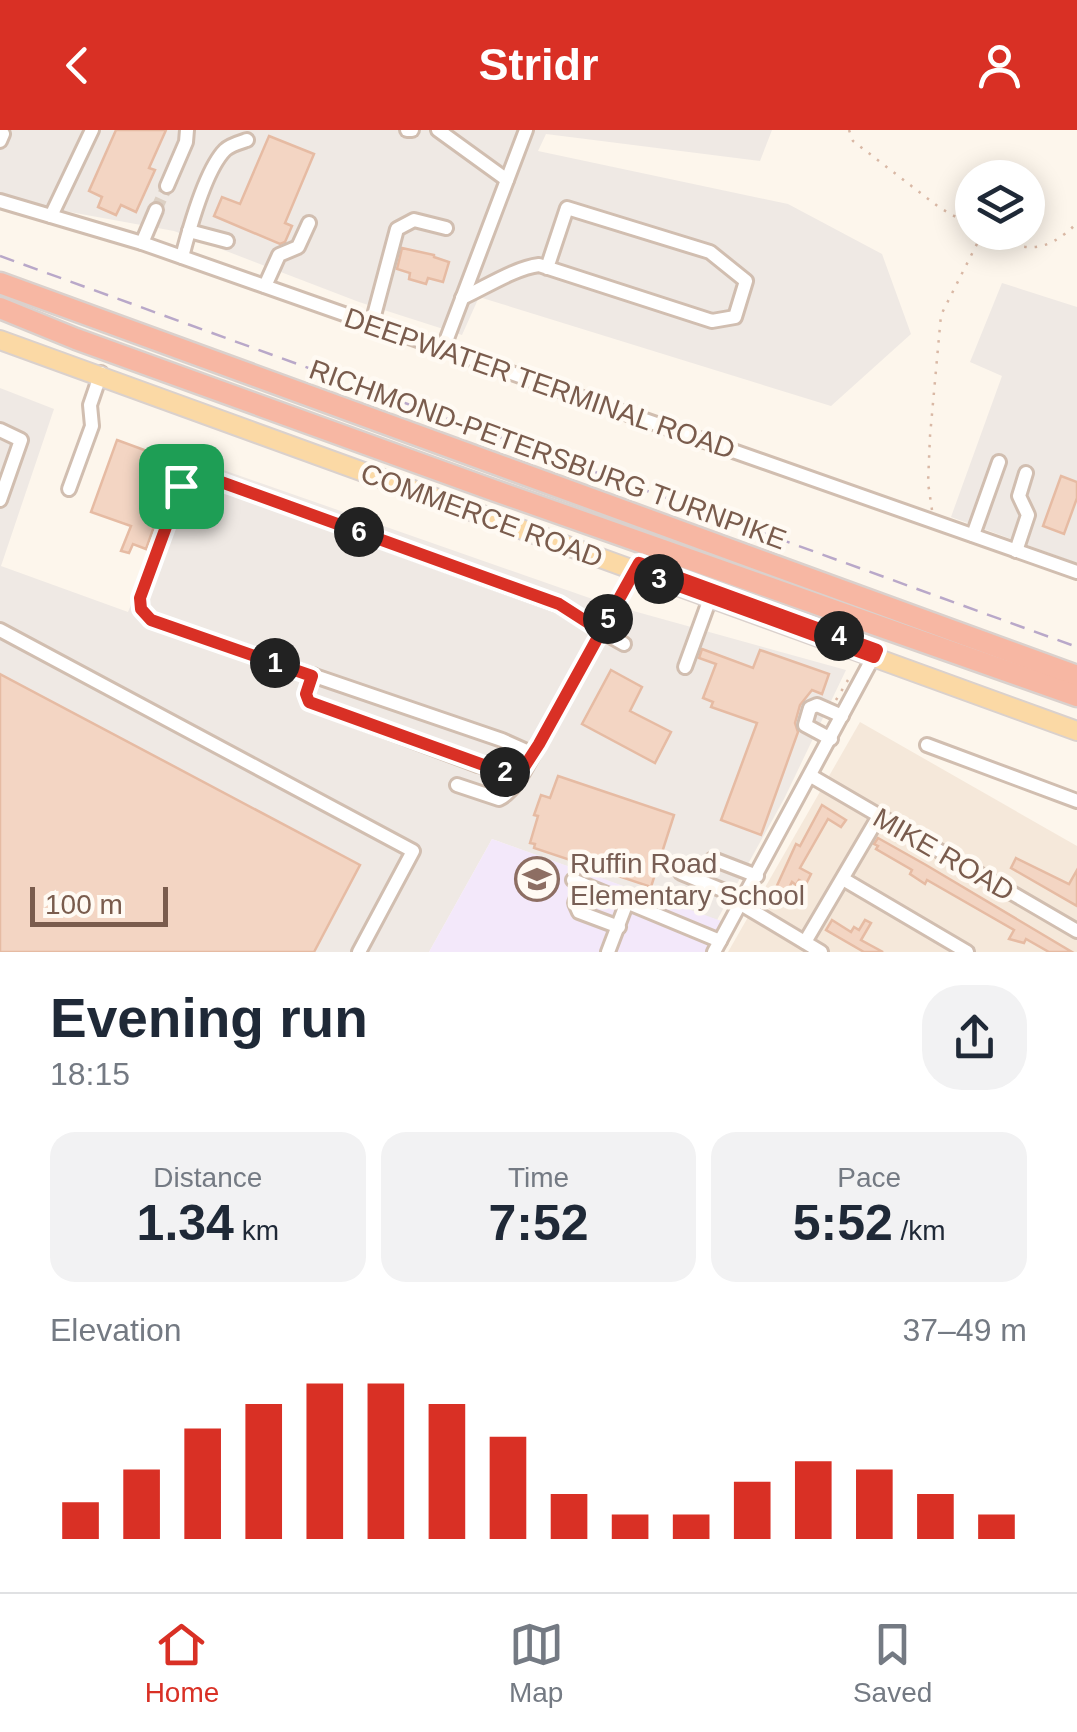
<!DOCTYPE html>
<meta charset="utf-8">
<style>
body{margin:0;font-family:Helvetica,sans-serif;background:#f2f2f3;color:#1f2937;height:100vh;display:flex;flex-direction:column;font-size:38px;white-space:nowrap}
*{box-sizing:border-box;margin:0}
p{font-size:32px;color:#747a83}
.icon{flex:none;width:55px;height:55px;fill:none;stroke:currentColor;stroke-width:2;stroke-linecap:round;stroke-linejoin:round}
.map{position:relative;height:822px;overflow:hidden}
.details{display:flex;flex-direction:column;background:#fff;flex:1}
.details>*{flex:none}
.controls{position:absolute;left:955px;top:30px;display:grid;gap:20px}
.controls a{display:grid;place-items:center;width:90px;height:90px;border-radius:50%;background:#fff;box-shadow:0 5px 25px #0003;font-size:50px}
.scale{position:absolute;left:30px;bottom:25px;width:138px;box-sizing:border-box;padding-left:10px;border:5px solid #7a5c4d;border-top:0;font-size:28px;line-height:35px;white-space:nowrap;color:#7a5c4d;-webkit-text-stroke:8px #fffaf3;paint-order:stroke}
.pin{position:absolute;display:grid;place-items:center;width:85px;height:85px;color:#fff;margin:-42px;border-radius:20px;box-shadow:0 5px 15px #0006}
.km{position:absolute;width:50px;height:50px;margin:-25px;border-radius:50%;background:#222;color:#fff;font-size:28px;line-height:50px;text-align:center}
.round{display:grid;place-items:center;flex:none;width:105px;height:105px;border-radius:40px;background:#f2f2f3}
.headline{display:flex;align-items:center;justify-content:space-between;height:170px;padding:0 50px}
h1{font-size:55px;font-weight:700;line-height:75px}
.stats{display:grid;grid-template-columns:repeat(3,1fr);gap:15px;height:170px;padding:10px 50px}
.stats div{display:grid;align-content:center;border-radius:25px;background:#f2f2f3;text-align:center}
.stats b{font-size:50px;font-weight:700}
.stats small{font-size:28px;font-weight:400}
.stats p{font-size:28px}
.chart{height:280px;padding:20px 50px}
.chart p{display:flex;justify-content:space-between}
.chart svg{width:100%;height:180px;margin-top:10px;stroke:#d93025;stroke-width:6}
header{display:flex;justify-content:space-between;align-items:center;height:130px;padding:0 50px;background:#d93025;color:#fff;font-size:45px;font-weight:700}
.dock{display:flex;justify-content:space-around;align-items:center;height:140px;border-top:2px solid #e0e1e3;background:#fff;font-size:28px;color:#747a83}
.dock a{display:grid;justify-items:center;gap:5px}
.dock .selected{color:#d93025}
.map>svg:first-child{display:block}
.residential{fill:#f5e8da}
.industrial{fill:#efe9e4}
.education{fill:#f3e8fa}
.building{fill:#f3d5c3;stroke:#e6bba3;stroke-width:2.5}
.lines{fill:none;stroke-linecap:round;stroke-linejoin:round}
.minor-tunnel{stroke:#dcd0c4;stroke-width:12;stroke-dasharray:12 6;stroke-linecap:butt}
.minor-casing{stroke:#d1beb0;stroke-width:18}
.major-casing{stroke:#dad1cd;stroke-width:22}
.highway-casing{stroke:#dad1cd;stroke-width:25}
.path{stroke:#d9b8a5;stroke-width:2.5;stroke-dasharray:2.5 8;stroke-linecap:butt}
.minor{stroke:#fff;stroke-width:12}
.major{stroke:#fbd9a5;stroke-width:18}
.highway{stroke:#f7b7a3;stroke-width:20}
.rail{stroke:#b9a8c9;stroke-width:2.5;stroke-dasharray:15 10;stroke-linecap:butt}
.route-casing{stroke:#fff;stroke-width:20}
.route{stroke:#d93025;stroke-width:12}
.labels{text-anchor:middle;stroke-width:9;stroke-linejoin:round;paint-order:stroke}
.street-label{font-size:28px;fill:#7a5c4d;stroke:#fffaf3}
.education-label{font-size:28px;fill:#785e54;stroke:#fffaf3;text-anchor:start}
</style>
<header><svg class="icon" aria-label="back" viewBox="0 0 24 24"><path d="M15 5l-7 7 7 7"/></svg>Stridr<svg class="icon" aria-label="person" viewBox="0 0 24 24"><circle cx="12" cy="8" r="4"/><path d="M4 21q1-7 8-7t8 7"/></svg></header>
<div class="map">
<svg width="1077" height="822" viewBox="0 0 1077 822">
<rect width="100%" height="100%" fill="#fdf6ec"/>
<polygon class="residential" points="860,592 1077,716 1077,822 728,822"/>
<g class="industrial">
<polygon points="0,0 772,0 760,31 546,4 538,21 788,74 882,124 911,204 831,276 479,167 462,205 359,172 174,101 37,76 0,63"/>
<polygon points="1002,153 1077,177 1077,433 951,387 1002,246 970,232"/>
<polygon points="0,258 54,279 1,436 128,482 192,329 601,472 846,540 784,669 717,790 492,709 429,822 0,822"/>
</g>
<polygon class="education" points="492,709 727,793 711,822 429,822"/>
<g class="building">
<polygon points="116,0 166,0 149,38 155,40 136,82 121,75 116,85 98,77 102,67 89,61"/>
<polygon points="269,6 314,24 285,93 292,96 285,112 280,114 214,86 222,67 240,74"/>
<polygon points="402,118 434,125 434,127 449,132 443,152 428,148 426,154 409,149 410,143 397,139"/>
<polygon points="117,310 158,325 156,331 175,338 146,419 133,414 129,423 121,421 131,396 91,382"/>
<polygon points="1061,346 1077,352 1077,368 1064,404 1043,396"/>
<polygon points="702,519 753,538 760,520 829,544 822,564 812,560 800,575 795,593 798,602 761,705 721,690 757,593 711,577 713,572 703,568 716,534 699,528"/>
<polygon points="611,540 642,557 630,581 671,602 655,633 582,594"/>
<polygon points="0,544 360,735 314,822 0,822"/>
<polygon points="558,646 674,685 651,757 534,718 535,714 530,713 538,686 534,685 541,665 550,668"/>
<polygon points="822,675 846,690 841,697 828,689 800,738 811,744 806,754 799,750 796,755 792,752 781,773 772,768 775,760 796,714 800,716"/>
<polygon points="878,708 926,735 1072,822 1049,822 1026,809 1024,813 1009,809 1014,800 927,750 925,754 910,744 912,740 876,719 878,716 874,714"/>
<polygon points="1016,728 1069,754 1077,740 1077,776 1011,738"/>
<polygon points="832,790 851,802 854,797 859,800 865,790 871,793 861,810 883,822 864,822 826,800"/>
</g>
<g class="lines">
<polyline class="minor-tunnel" points="156,80 167,56"/>
<g class="minor-casing">
<g id="minor">
<polyline points="407,0 412,0"/>
<polyline points="438,0 507,50"/>
<polyline points="0,11 3,4"/>
<polyline points="167,56 186,12 187,0"/>
<polyline points="0,71 142,113 1077,442"/>
<polyline points="51,86 92,0"/>
<polyline points="189,101 227,111"/>
<polyline points="142,113 156,80"/>
<path d="M182 127C189 100 206 39 225 20 230 15 241 12 247 10"/>
<polyline points="265,156 279,125 298,117 309,93"/>
<path d="M462 168C486 157 515 138 539 135L712 191 735 187 746 151 710 122 567 78 547 138"/>
<polyline points="372,193 397,99 414,90 446,98"/>
<polyline points="443,219 526,0"/>
<polyline points="0,300 21,310 0,370"/>
<polyline points="69,359 92,296 90,275 101,243"/>
<polyline points="973,405 999,332"/>
<polyline points="1016,421 1028,385 1019,366 1026,343"/>
<polyline points="0,500 413,721 359,822"/>
<polyline points="624,514 601,501 637,435"/>
<polyline points="685,537 712,463"/>
<polyline points="313,545 306,564 309,572 478,635 519,645"/>
<polyline points="831,609 805,595 810,578 817,575 842,586"/>
<polyline points="927,615 1077,671"/>
<polyline points="811,646 1077,801"/>
<path d="M457 655 499 669C517 660 529 631 539 614L601 501 559 475 199 344 188 348 181 356 140 469 141 479 151 490 502 610 533 624"/>
<polyline points="713,729 757,746"/>
<polyline points="681,743 744,769"/>
<polyline points="843,749 967,822"/>
<polyline points="573,750 720,811"/>
<polyline points="582,754 575,773 579,782 619,797"/>
<polyline points="741,774 821,822"/>
<polyline points="805,812 879,686"/>
<polyline points="608,822 627,772"/>
<polyline points="714,822 876,522"/>
</g>
</g>
<g class="major-casing">
<polyline id="major" points="0,210 1077,601"/>
</g>
<g class="highway-casing">
<g id="highway">
<polyline points="0,153 1077,546"/>
<polyline points="0,178 76,209 490,359 1077,566"/>
</g>
</g>
<g class="path">
<polyline points="849,0 853,11 940,78 972,96"/>
<path d="M985 102C1024 123 1046 124 1077 93"/>
<polyline points="932,380 928,353 930,306 941,185 983,102"/>
<polyline points="836,570 848,550"/>
</g>
<use href="#minor" class="minor"/>
<use href="#major" class="major"/>
<use href="#highway" class="highway"/>
<polyline class="rail" points="0,126 1077,517"/>
</g>
<g class="lines">
<g class="route-casing">
<polyline id="route" points="181,356 140,468 141,479 151,490 312,546 306,564 309,572 503,642 519,645 539,614 634,442 635,440 874,527 877,520 639,433 635,440 601,501 559,474 199,344 188,348 181,356"/>
</g>
<use href="#route" class="route"/>
</g>
<defs>
<g id="school-ring" transform="scale(2.25)"><circle r="9.5" fill="#fffaf3" stroke="#8d6e63" stroke-width="1.5"/><path d="M0-5L7-2L0 1L-7-2ZM-4 1L0 2.5L4 1V4Q0 6-4 4Z" fill="#8d6e63"/></g>
</defs>
<g fill-rule="evenodd">
<use href="#school-ring" x="537" y="749"/>
</g>
<g class="labels">
<g class="street-label">
<text transform="translate(540 253) rotate(19)" y="10">DEEPWATER TERMINAL ROAD</text>
<text transform="translate(548 324) rotate(20)" y="10">RICHMOND-PETERSBURG TURNPIKE</text>
<text transform="translate(482 385) rotate(20)" y="10">COMMERCE ROAD</text>
<text transform="translate(944 724) rotate(30)" y="10">MIKE ROAD</text>
</g>
<g class="education-label">
<text x="570" y="743">Ruffin Road<tspan x="570" dy="32">Elementary School</tspan></text>
</g>
</g>
</svg>
<div class="controls">
<a><svg class="icon" aria-label="layers" viewBox="0 0 24 24"><path d="M12 4l9 5-9 5-9-5zM3 14l9 5 9-5"/></svg></a>
</div>
<div class="scale">100 m</div>
<div class="pin" style="left:181px;top:356px;background:#1e9e55"><svg class="icon" aria-label="arrive" viewBox="0 0 24 24"><path d="M6 21V4h12l-3 4 3 4H6"/></svg></div>
<b class="km" style="left:275px;top:533px">1</b>
<b class="km" style="left:505px;top:642px">2</b>
<b class="km" style="left:659px;top:449px">3</b>
<b class="km" style="left:839px;top:506px">4</b>
<b class="km" style="left:608px;top:489px">5</b>
<b class="km" style="left:359px;top:402px">6</b>
</div>
<section class="details">
<div class="headline"><div><h1>Evening run</h1><p>18:15</p></div><a class="round"><svg class="icon" aria-label="share" viewBox="0 0 24 24"><path d="M12 15V3M7 8l5-5 5 5M5 13v7h14v-7"/></svg></a></div>
<div class="stats">
<div><p>Distance</p><b>1.34<small> km</small></b></div>
<div><p>Time</p><b>7:52</b></div>
<div><p>Pace</p><b>5:52<small> /km</small></b></div>
</div>
<div class="chart"><p><span>Elevation</span>37–49 m</p>
<svg viewBox="0 0 160 44" preserveAspectRatio="none"><path d="M5 44V35M15 44V27M25 44V17M35 44V11M45 44V6M55 44V6M65 44V11M75 44V19M85 44V33M95 44V38M105 44V38M115 44V30M125 44V25M135 44V27M145 44V33M155 44V38"/></svg>
</div>
</section>
<nav class="dock">
<a class="selected"><svg class="icon" aria-label="home" viewBox="0 0 24 24"><path d="M3 11l9-7 9 7M6 9v11h12V9"/></svg>Home</a>
<a><svg class="icon" aria-label="map" viewBox="0 0 24 24"><path d="M3 6l6-2 6 2 6-2v14l-6 2-6-2-6 2zM9 4v14M15 6v14"/></svg>Map</a>
<a><svg class="icon" aria-label="saved" viewBox="0 0 24 24"><path d="M7 4h10v16l-5-4-5 4z"/></svg>Saved</a>
</nav>
